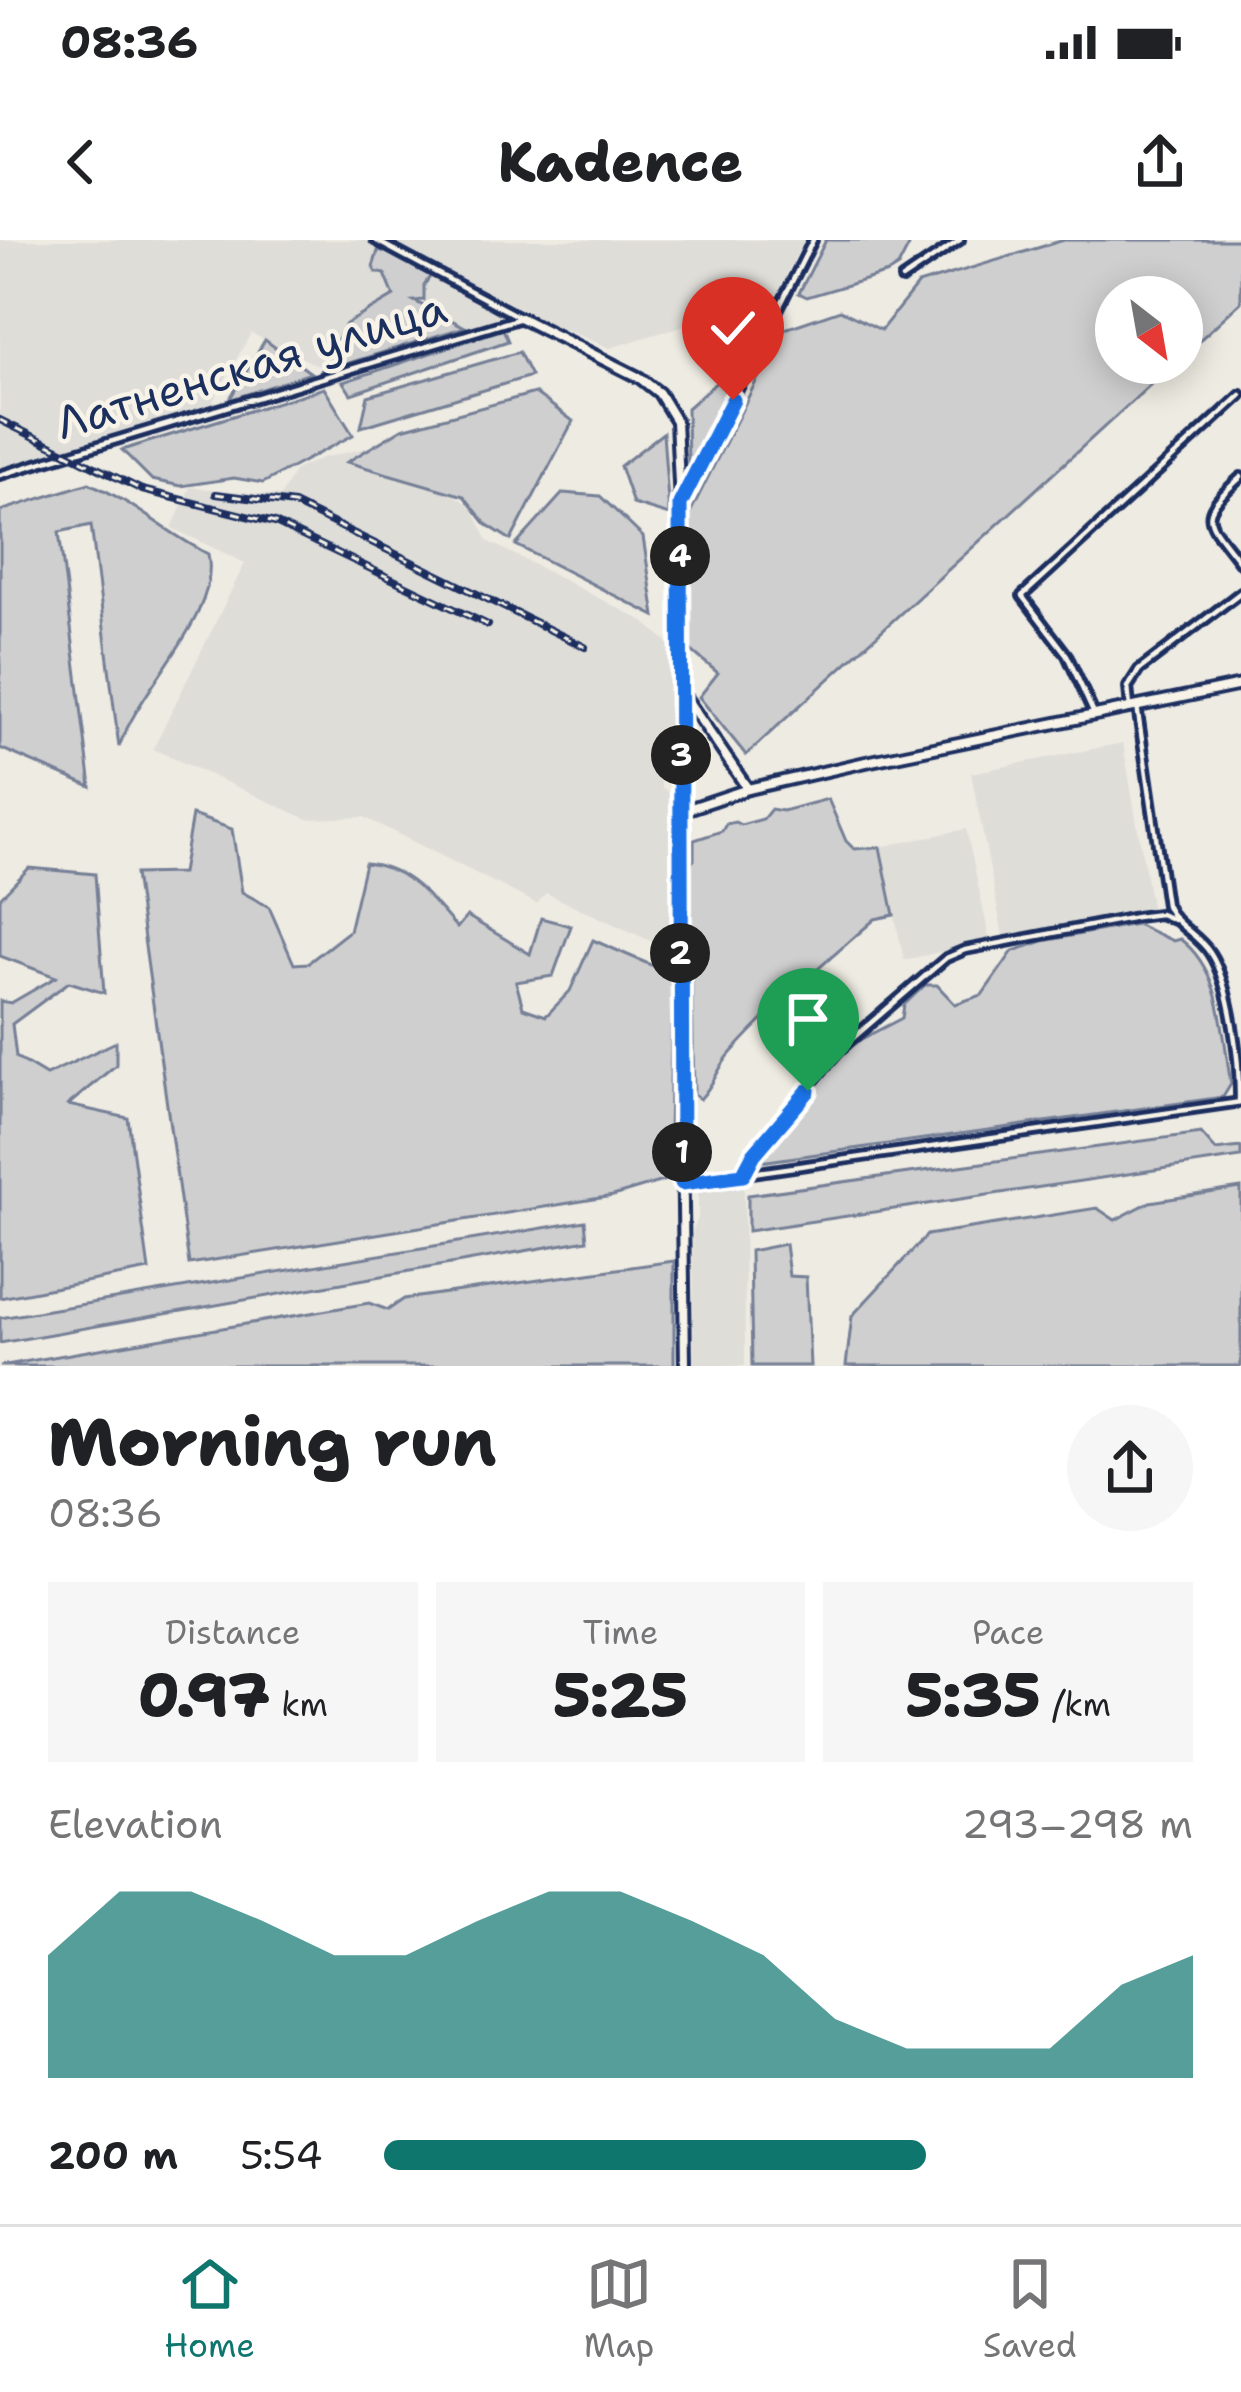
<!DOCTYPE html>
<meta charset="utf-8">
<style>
body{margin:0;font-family:"Shantell Sans",sans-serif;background:#f6f6f6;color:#202124;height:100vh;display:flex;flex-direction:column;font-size:45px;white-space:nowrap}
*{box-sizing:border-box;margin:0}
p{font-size:39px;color:#757577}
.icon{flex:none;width:66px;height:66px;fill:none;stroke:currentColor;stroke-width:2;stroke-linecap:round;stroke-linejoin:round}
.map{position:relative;height:1126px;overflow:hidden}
.details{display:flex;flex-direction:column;background:#fff;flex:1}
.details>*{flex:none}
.needle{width:78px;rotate:149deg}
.fabs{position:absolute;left:1095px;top:36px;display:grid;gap:24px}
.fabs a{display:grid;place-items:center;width:108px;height:108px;border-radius:50%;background:#fff;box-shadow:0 6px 30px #0003;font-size:60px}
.pin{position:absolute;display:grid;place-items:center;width:102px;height:102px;color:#fff;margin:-123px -51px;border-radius:50% 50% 50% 0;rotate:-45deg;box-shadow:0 0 12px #0007}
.pin .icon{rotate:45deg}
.km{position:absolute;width:60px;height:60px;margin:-30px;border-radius:50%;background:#222;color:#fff;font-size:33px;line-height:60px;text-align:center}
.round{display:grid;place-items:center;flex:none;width:126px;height:126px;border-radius:63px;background:#f6f6f6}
.summary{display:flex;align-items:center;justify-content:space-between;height:204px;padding:0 48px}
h1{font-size:66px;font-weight:800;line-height:90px}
.stats{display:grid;grid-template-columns:repeat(3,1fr);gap:18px;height:204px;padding:12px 48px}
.stats div{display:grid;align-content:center;border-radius:0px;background:#f6f6f6;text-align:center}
.stats b{font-size:60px;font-weight:800}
.stats small{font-size:33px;font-weight:400}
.stats p{font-size:33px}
.chart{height:336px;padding:24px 48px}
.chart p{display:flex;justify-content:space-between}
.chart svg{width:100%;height:216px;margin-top:12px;fill:#0f766e;opacity:.7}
ul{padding:0 48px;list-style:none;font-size:39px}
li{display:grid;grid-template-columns:192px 144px 1fr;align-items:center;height:90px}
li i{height:30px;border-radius:15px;background:#0f766e}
.status{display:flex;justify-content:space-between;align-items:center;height:84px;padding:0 60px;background:#fff;direction:ltr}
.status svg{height:33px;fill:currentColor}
header{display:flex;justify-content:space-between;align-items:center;height:156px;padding:0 48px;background:#fff;font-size:54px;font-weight:800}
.dock{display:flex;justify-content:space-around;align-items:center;height:168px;border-top:3px solid #e0e0e0;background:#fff;font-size:33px;color:#757577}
.dock a{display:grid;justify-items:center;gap:6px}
.dock .active{color:#0f766e}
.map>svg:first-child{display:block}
.built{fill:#deddd8}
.green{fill:#cfcfcf;stroke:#757f96;stroke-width:3}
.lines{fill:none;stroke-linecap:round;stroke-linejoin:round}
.street-casing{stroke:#1b2f5e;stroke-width:14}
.secondary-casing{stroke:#1b2f5e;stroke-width:16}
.street{stroke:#f7f3e8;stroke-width:4.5}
.secondary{stroke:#f7f3e8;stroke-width:8}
.rail-casing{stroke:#1b2f5e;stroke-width:8}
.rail{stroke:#f7f3e8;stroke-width:3;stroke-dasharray:9;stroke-linecap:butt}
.route-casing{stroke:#fff;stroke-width:24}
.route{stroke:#1a73e8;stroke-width:15}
.labels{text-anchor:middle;stroke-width:9;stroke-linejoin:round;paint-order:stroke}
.street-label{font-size:45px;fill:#1b2f5e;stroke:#f7f3e8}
</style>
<div class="status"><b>08:36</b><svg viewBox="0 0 49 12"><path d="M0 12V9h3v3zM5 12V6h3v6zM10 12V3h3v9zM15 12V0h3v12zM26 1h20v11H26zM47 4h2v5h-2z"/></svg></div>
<header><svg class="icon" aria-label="back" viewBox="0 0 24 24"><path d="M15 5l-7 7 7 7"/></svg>Kadence<svg class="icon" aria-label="share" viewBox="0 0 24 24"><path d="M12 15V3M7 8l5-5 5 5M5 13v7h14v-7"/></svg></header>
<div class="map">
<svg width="1241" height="1126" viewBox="0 0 1241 1126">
<rect width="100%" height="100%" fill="#eeebe2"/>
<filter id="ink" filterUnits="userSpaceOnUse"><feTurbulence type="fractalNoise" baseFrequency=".00833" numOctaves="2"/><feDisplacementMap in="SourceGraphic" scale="24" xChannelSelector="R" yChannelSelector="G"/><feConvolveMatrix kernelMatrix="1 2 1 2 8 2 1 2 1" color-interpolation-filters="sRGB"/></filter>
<g filter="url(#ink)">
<g class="built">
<polygon points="0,0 804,0 775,58 610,108 517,70 469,87 398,54 346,84 321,127 251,93 212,163 0,229"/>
<polygon points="379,205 471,266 488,301 643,381 671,405 672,494 666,500 660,520 661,547 676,558 671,704 666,708 546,653 537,664 364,577 307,579 153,509 245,323 172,288 190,247 281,256 295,230 322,218"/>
<polygon points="1123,503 1152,671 1004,701 971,533"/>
<polygon points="966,589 990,701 904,720 880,607"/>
<polygon points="744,942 745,1126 694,1126 693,990 698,978 698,949"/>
</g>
<g class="green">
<polygon points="826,0 912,0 898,27 888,33 807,57 799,53"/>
<polygon points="1064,0 1241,0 1241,62 1182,116 1182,57 1116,57 1116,123 1174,123 746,515 699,457 718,433 687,407 690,273 782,90 840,70 881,90 918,44"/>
<polygon points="378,11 388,11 432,34 424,45 424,60 414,61 465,87 320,132 346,84 394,56 385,34 376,32 373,27"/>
<polygon points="503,89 508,101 351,154 343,142"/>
<polygon points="265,100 311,133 229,160"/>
<polygon points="519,112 531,136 361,187 368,156"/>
<polygon points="728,132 741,134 697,227 688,228 687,168"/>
<polygon points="324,148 353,195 263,243 234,238 181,246 152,240 122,210"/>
<polygon points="535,153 573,181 511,300 486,284 464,256 347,222 402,189"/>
<polygon points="663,193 669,275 633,264 620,226"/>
<path d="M89 243C136 263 163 291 208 314 221 375 141 444 119 507L91 285 59 292 91 547 0 508V271Z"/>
<polygon points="563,253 600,256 643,297 655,376 516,305"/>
<path d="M828 559 846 601 854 609 880 607 894 675 875 679C826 722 775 764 731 813 718 827 714 845 700 859L694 855 690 624 694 620V600L722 591 726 584 735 582 741 585 763 579 771 569 783 571Z"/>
<path d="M192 575 232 589 242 652 269 667 294 724 308 723 349 691 365 623C408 627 429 657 457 688L467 676 530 714 541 678 571 686 553 736 516 742 523 768 546 776 570 751 593 700 672 734 669 897 673 938 613 956 189 1024 135 634 182 633Z"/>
<polygon points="29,628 95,634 104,753 69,742 12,784 16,817 46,835 116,802 116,825 68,865 128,878 149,1030 0,1058 0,761 11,763 56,737 0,716 0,658"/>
<path d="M1136 684 1173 701 1180 699C1223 731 1222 794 1231 844L1223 857 760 922 757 914 852 804 902 778 904 765 925 745H937L955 764 982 755 1013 711 1043 701Z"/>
<polygon points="1201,893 1216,910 1241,907 1241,917 748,991 748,955"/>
<polygon points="1241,948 1241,1126 846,1126 852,1076 927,995 1097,968 1115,980 1150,962"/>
<polygon points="585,981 587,1000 0,1103 0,1078"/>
<polygon points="785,1004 789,1036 806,1037 810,1126 752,1126 750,1011"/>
<polygon points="674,1021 674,1126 0,1126 369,1063 388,1070 404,1059"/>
</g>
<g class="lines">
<g class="street-casing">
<g id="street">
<polyline points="375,0 521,78"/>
<polyline points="902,39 960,0"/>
<polyline points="0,235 521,78"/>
<path d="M1241 237C1195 279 1206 277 1241 324"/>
<polyline points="681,263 813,0"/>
<path d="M1137 466 1166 665C1175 686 1198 694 1210 713 1231 745 1240 824 1239 862"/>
<polyline points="1130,467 1128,447 1139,430 1241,352"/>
<polyline points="1094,474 1067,415 1022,356 1241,155"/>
<polyline points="743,935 754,913 837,812 946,718 965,710 1136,677 1160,674 1174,680"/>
<polyline points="683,943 1241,862"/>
</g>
</g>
<g class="secondary-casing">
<g id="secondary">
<polyline points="521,78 640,138 659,153 676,181 680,264 680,727 685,1126"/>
<polyline points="681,451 748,549"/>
<polyline points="682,571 748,549 866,522 1241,445"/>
</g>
</g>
<use href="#street" class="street"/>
<use href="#secondary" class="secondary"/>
<g class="rail-casing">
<g id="rail">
<polyline points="0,180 142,250 275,283 488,385"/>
<polyline points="216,254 294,264 585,407"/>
</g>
</g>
<use href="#rail" class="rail"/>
</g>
</g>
<g class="lines" filter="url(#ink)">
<g class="route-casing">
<polyline id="route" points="733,160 680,264 682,943 743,935 754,914 808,851"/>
</g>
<use href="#route" class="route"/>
</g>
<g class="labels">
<g class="street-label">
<text transform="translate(251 125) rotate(-17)" y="16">Латненская улица</text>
</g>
</g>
</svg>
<div class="fabs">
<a><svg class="needle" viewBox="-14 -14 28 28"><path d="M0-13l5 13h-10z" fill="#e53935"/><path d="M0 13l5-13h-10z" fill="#757577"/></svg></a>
</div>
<div class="pin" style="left:808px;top:851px;background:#1e9e55"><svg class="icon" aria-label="arrive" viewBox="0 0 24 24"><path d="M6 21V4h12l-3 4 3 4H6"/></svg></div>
<div class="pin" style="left:733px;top:160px;background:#d93025"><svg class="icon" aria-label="check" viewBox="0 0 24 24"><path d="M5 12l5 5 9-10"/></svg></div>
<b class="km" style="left:682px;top:912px">1</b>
<b class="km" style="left:680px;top:713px">2</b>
<b class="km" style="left:681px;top:515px">3</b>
<b class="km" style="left:680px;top:316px">4</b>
</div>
<section class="details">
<div class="summary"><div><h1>Morning run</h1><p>08:36</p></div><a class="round"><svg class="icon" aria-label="share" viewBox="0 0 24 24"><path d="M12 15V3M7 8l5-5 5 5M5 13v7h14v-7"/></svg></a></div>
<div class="stats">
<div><p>Distance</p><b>0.97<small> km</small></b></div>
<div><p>Time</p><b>5:25</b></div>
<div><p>Pace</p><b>5:35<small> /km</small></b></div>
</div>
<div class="chart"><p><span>Elevation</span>293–298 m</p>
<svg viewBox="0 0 160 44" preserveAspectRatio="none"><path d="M0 44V19L10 6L20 6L30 12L40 19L50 19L60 12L70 6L80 6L90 12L100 19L110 32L120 38L130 38L140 38L150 25L160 19V44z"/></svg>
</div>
<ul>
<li><b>200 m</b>5:54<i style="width:67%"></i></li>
</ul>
</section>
<nav class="dock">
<a class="active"><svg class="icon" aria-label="home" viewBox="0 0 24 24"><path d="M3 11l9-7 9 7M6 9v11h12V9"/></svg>Home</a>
<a><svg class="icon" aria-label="map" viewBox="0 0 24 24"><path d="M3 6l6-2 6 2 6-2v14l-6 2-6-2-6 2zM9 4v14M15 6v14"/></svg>Map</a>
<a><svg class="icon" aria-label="saved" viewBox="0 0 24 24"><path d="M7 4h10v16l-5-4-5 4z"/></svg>Saved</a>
</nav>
